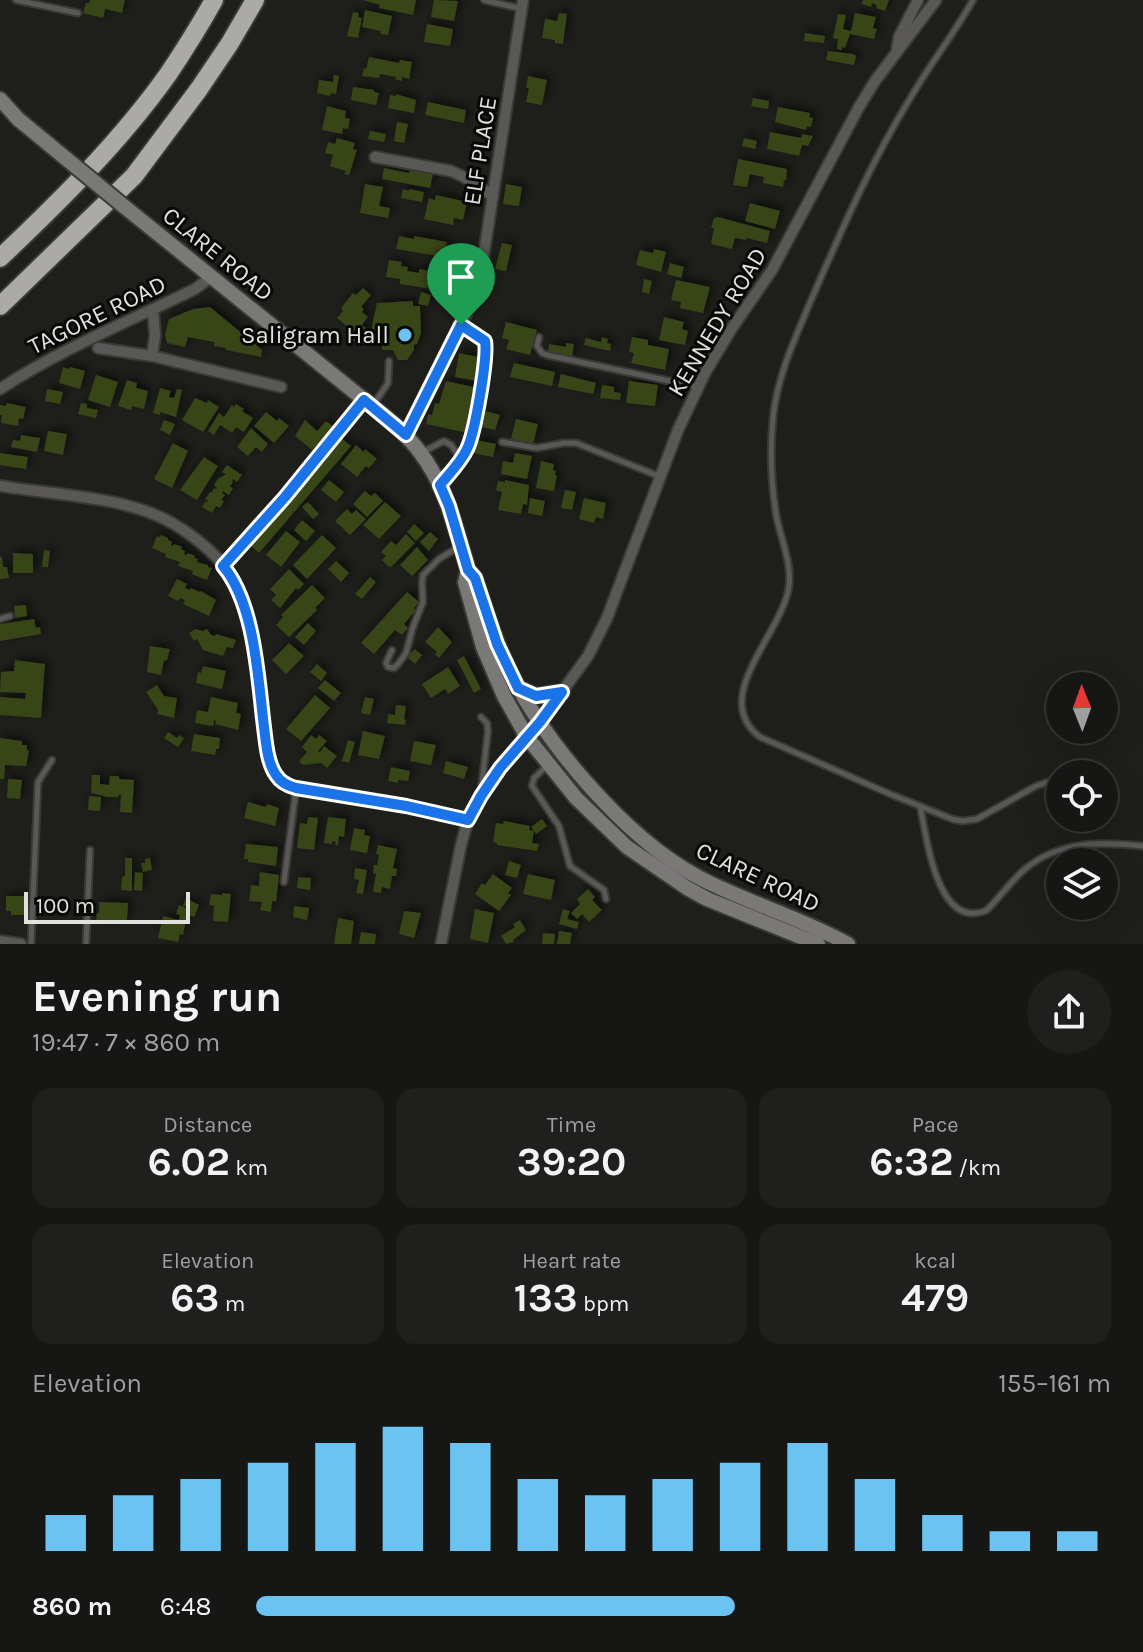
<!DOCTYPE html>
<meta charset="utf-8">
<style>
body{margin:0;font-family:Karla,sans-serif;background:#1f1f1d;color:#f1f3f6;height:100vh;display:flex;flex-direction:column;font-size:30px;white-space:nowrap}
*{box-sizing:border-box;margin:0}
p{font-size:26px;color:#9e9fa0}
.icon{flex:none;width:44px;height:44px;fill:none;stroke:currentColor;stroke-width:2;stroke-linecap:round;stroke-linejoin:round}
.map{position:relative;height:944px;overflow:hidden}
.side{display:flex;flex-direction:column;background:#161614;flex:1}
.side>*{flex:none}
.needle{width:52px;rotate:359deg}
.fabs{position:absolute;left:1046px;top:672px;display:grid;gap:16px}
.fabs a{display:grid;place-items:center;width:72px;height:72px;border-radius:50%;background:#161614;box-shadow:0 8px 32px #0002,0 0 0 2px #353534;font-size:40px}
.scale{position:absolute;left:24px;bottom:20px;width:166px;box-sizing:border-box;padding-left:8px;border:4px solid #e1e1df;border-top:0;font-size:22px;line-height:28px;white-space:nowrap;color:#e1e1df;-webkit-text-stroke:6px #080807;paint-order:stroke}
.pin{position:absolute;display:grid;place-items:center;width:68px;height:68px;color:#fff;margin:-82px -34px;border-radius:50% 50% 50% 0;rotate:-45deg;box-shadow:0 0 8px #0007}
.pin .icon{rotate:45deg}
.round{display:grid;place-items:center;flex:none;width:84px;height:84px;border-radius:42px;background:#1f1f1d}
.overview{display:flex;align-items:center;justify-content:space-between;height:136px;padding:0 32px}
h1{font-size:44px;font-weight:700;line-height:60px}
.figures{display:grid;grid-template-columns:repeat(3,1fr);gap:12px;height:136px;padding:8px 32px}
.figures div{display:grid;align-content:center;border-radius:20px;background:#1f1f1d;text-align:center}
.figures b{font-size:40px;font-weight:700}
.figures small{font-size:22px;font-weight:400}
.figures p{font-size:22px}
.chart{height:224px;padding:16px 32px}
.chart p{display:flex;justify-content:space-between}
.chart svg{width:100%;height:144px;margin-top:8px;stroke:#6bc3f2;stroke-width:6}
ul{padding:0 32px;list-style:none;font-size:26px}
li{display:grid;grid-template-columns:128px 96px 1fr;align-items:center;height:60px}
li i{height:20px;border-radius:10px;background:#6bc3f2}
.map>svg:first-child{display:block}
.building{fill:#374517;filter:url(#shadow)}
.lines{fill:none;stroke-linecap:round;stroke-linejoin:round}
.lane-casing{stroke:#393936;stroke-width:9}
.street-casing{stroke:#393936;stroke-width:14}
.secondary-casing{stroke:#393936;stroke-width:18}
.highway-casing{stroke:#393936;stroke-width:22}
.lane{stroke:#595857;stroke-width:5}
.street{stroke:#595857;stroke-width:10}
.secondary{stroke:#7b7978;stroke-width:14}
.highway{stroke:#acaaa7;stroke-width:18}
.secondary-bridge-casing{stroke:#393936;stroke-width:18;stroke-linecap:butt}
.secondary-bridge{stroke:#7b7978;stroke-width:14}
.route-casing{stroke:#fff;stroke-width:16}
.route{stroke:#1a73e8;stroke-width:10}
.poi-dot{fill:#6bc3f2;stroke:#080807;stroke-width:3}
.labels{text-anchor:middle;stroke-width:6;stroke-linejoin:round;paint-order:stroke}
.street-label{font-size:24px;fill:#e1e1df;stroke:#080807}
.poi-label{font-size:24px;fill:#e1e1df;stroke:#080807;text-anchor:end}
</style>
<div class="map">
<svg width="1143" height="944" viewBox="0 0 1143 944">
<defs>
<filter id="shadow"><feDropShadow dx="3.5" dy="-3.5" stdDeviation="4" flood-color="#0009"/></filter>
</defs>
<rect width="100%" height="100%" fill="#1e1e1b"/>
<g class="building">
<polygon points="90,0 125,0 122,13 105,9 103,18 83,13 86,3 89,3"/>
<polygon points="363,0 416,0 413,15 379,8 380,5"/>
<polygon points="434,0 458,1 454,21 431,17"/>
<polygon points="863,0 889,0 885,11 876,8 877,5 872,3 871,7 862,4"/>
<polygon points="365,10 392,16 388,35 380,34 381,31 362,27"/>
<polygon points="353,12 359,13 358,17 362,18 358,38 347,36"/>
<polygon points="559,13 567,14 563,44 555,43 555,40 542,38 545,19 557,21"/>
<polygon points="855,13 876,17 873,28 877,29 874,39 850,34 845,48 842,47 842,50 837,49 838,39 833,38 838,14 846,15 843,29 851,31"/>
<polygon points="427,24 453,29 450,46 424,42"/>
<polygon points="805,33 825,36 824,43 804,41"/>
<polygon points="828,51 853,54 856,56 854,65 826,60"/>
<polygon points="369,57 399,63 400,60 412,62 409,79 402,77 402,81 395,79 396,77 380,74 379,78 362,76 364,68 366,69"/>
<polygon points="334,75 339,76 336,94 331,93 330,96 317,93 319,80 333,82"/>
<polygon points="528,76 547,80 542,105 526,102 529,88 526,88"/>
<polygon points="353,87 374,90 374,92 379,93 376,105 351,100"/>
<polygon points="396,94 416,100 414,113 388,108 390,95 396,96"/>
<polygon points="753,98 769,101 768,109 751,106"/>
<polygon points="428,102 466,110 464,123 425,115"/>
<polygon points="327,106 346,111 345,118 350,119 348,129 343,128 342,134 322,130"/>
<polygon points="778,107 810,113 809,117 813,118 811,127 807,126 806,130 775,122"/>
<polygon points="397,122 408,124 404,143 394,141"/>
<polygon points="370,131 386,134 384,142 368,139"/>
<polygon points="770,132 801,138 802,134 813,136 808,146 802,145 799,156 767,149"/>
<polygon points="337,138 355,143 353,149 357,150 349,175 344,174 346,171 330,166 333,155 325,153 328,142 335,144"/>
<polygon points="744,138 757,141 755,149 742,146"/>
<polygon points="738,159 787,169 786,181 784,180 783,187 763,183 764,177 750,174 747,187 733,185"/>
<polygon points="384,168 409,173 410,169 433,174 430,188 382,179"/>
<polygon points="365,184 383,187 379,206 390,208 388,218 360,213"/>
<polygon points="506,184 522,187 519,206 503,204"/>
<polygon points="403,189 409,191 409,189 424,192 422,202 401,198"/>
<polygon points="436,195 467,202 463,220 454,218 453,225 424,219 429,198 435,200"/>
<polygon points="750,203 780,211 775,229 745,221"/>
<polygon points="718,217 770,231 767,243 747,238 746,240 735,238 732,249 711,244 714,228 711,228 714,218"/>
<polygon points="399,236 414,239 414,236 447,242 444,257 396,249"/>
<polygon points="502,243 512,245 506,271 495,269"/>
<polygon points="654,249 666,252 661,272 636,265 640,250 653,253"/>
<polygon points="389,260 402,262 401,266 408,267 407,271 419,273 419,269 431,271 430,275 435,275 437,269 446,270 445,291 400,284 400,279 386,277"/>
<polygon points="670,263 684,267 681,278 667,274"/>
<polygon points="644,279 652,281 649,294 642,292"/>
<polygon points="676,280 710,287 703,313 680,308 681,302 671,300"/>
<polygon points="363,288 371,295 361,307 364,309 362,312 368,317 362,325 366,328 361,333 364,336 358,344 345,334 349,328 337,318 343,311 341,308 353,293 356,295"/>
<polygon points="421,292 431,295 428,306 418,304"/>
<polygon points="413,301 413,306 420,306 421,333 417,344 414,345 414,350 407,360 398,360 393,350 382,350 382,339 369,339 377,303"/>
<polygon points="210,307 262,350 261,357 226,350 226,348 214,346 214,342 188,337 185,347 167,343 165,334 169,319 193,309"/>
<polygon points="664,317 684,322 682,329 688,331 685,345 659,340"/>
<polygon points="506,322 537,330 530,355 506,349 509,340 502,338"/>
<polygon points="602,337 608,339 607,343 611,344 610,351 584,345 586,338 601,342"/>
<polygon points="632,337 648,340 648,345 669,349 665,370 631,363 634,353 629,352"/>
<polygon points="566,343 574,344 572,357 548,353 549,344 566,347"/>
<polygon points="459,353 483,358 478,381 455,377"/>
<polygon points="514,363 555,372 552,386 510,377"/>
<polygon points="63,367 69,369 70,367 85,371 80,389 59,383"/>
<polygon points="561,374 596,383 593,394 558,387"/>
<polygon points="96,375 118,382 110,407 88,400"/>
<polygon points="127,380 137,383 136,388 148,391 144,409 132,406 131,410 118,406"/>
<polygon points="446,381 478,388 468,433 426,424 428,414 432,415 435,403 439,404"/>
<polygon points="629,381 658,385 655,406 626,403"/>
<polygon points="602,385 614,387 614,392 621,393 620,400 600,398"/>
<polygon points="160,388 171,391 169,397 174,398 177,389 182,390 176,417 160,412 160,415 153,413"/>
<polygon points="47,389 63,392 60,404 45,401"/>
<polygon points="195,398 207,403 208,400 219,407 203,432 182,420"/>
<polygon points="7,403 26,407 23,419 19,418 18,426 1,423 2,415 0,415 0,405 6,406"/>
<polygon points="81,403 87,404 87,408 98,410 96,418 78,414"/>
<polygon points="236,404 244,409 242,411 253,418 244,432 236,427 232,433 220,425 214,435 208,431 219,413 224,417 232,405 234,407"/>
<polygon points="486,411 500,415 495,430 482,427"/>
<polygon points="266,412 277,421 279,418 289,426 274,443 254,426"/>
<polygon points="516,419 538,424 533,444 511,439"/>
<polygon points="164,420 175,424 170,435 160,430"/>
<polygon points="305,420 317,431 326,421 334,427 312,450 295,436"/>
<polygon points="251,428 268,444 262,452 256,447 248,456 237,447"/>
<polygon points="48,431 67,434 63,455 44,451"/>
<polygon points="21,435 40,438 37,452 11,447 13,440 20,441"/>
<polygon points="341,438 351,446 259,553 250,545 252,541"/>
<polygon points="476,440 496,444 493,457 473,453"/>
<polygon points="173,443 188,451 172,488 154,479"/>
<polygon points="356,445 364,452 365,449 377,459 369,468 366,466 357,477 341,464"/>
<polygon points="0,453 28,457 26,469 0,465"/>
<polygon points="515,453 532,456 527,479 501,474 503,461 513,463"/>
<polygon points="204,457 218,466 197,500 180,490"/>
<polygon points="541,461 554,464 553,470 556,471 555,475 557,475 554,491 536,488"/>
<polygon points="227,465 242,475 237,482 232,479 233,482 230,487 233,488 229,495 223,491 222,493 225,495 221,500 224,501 220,508 216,506 212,513 202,507 206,501 208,502 209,501 205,499 210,492 211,493 214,488 216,489 217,488 214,485 218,479 226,474 222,472"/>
<polygon points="329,480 344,492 336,502 321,490"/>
<polygon points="505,480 529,485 527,505 523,504 521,514 498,510 502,492 496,490 498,481 505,482"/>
<polygon points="565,490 576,492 572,510 561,508"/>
<polygon points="365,491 371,496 375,493 383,501 367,517 353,504"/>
<polygon points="530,498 545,501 542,516 528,513"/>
<polygon points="584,498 606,503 603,519 596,517 594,523 579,519"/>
<polygon points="308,502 319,514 313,519 302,507"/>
<polygon points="385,502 401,516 379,539 363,525"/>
<polygon points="347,509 352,514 356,510 366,519 350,535 335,521"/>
<polygon points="302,520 315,531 306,541 294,530"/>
<polygon points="414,524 424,533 416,541 407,532"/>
<polygon points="286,531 300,542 281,567 266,555"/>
<polygon points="430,532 438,539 429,551 420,542"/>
<polygon points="406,534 415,543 391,567 388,566 382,560 386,556 381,552 391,541 396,545"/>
<polygon points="161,535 168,538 168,540 172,542 171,545 173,546 174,544 182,547 181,549 185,551 184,554 187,555 188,553 195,556 194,558 198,559 197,562 208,565 208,567 212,568 207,580 192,574 193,571 178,566 180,562 165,557 166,554 152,548 157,536 160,537"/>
<polygon points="322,535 336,548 307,579 293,565"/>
<polygon points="417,547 428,560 412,576 400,565"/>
<polygon points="44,550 50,551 48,567 42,567"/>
<polygon points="13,553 33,554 33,573 13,573"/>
<polygon points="0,557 2,557 3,567 7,567 9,578 0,579"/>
<polygon points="336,561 349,573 341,582 328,569"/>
<polygon points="289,569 304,584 298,590 296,588 280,608 271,600 276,595 270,589"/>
<polygon points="370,577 376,582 362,599 355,594"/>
<polygon points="177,579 187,584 185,588 190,590 191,588 200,592 201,591 216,600 209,616 183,604 185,600 180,598 178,601 168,596"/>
<polygon points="312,585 325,598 315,608 317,610 289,637 276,625 283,617 281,615"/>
<polygon points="407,592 419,602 414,608 416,610 404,624 408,628 402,635 395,630 374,654 361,643"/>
<polygon points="26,605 27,616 15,618 14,606"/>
<polygon points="34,619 36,628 40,627 41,634 0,641 0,624"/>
<polygon points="308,623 316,631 304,645 295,637"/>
<polygon points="438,627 452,642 439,658 435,654 437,652 425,642"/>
<polygon points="196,629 203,631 207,629 211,635 215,636 216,634 236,640 233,648 227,647 223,656 203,650 197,639 194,641 189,633"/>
<polygon points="289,643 304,656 286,674 272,660"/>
<polygon points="150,646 170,649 167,660 164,661 161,675 147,672"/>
<polygon points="415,649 422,655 415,664 407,657"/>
<polygon points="464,656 481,689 474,693 457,660"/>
<polygon points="15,660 45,664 41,718 0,715 0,697 25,699 26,693 0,692 1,672 14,671"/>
<polygon points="317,664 327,673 321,681 310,672"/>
<polygon points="203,666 226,671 222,689 196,683 198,672 201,673"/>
<polygon points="448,667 460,686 448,694 445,689 431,698 422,684"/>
<polygon points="325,680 341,693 334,701 318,688"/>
<polygon points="157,685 164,696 177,698 174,718 157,714 158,710 146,692"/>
<polygon points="315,695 330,708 301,741 286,729"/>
<polygon points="211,697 238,703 236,713 241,714 238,730 215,724 216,721 214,720 213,726 195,723 197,710 208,712"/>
<polygon points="365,697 374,699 370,715 361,713"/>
<polygon points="396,705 406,706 404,719 406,720 405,725 387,723 388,714 395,715"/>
<polygon points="363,731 385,736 379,759 358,755"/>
<polygon points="168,732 177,738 179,735 184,738 178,747 164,738"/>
<polygon points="194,734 220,738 219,749 216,749 215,755 191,751"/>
<polygon points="311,735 316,739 319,735 327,741 318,751 320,752 324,746 337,756 327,768 321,763 303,765 299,761 307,752 302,747"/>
<polygon points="0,738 22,741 22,745 27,745 27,750 29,751 26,766 5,765 4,779 0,779"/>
<polygon points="348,740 355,742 349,763 342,761"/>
<polygon points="414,741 436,745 431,765 410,761"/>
<polygon points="446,761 468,767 464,779 443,773"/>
<polygon points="391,767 410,771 408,781 398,780 398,783 388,781"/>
<polygon points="92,775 100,775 100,784 109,785 110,776 119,776 119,779 134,780 132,813 120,812 121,795 119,795 118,797 108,797 91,793"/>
<polygon points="8,779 22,780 20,799 7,798"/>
<polygon points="89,796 101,797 100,811 88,810"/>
<polygon points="248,802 266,807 267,804 279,808 275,826 244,818"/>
<polygon points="308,817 318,818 314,850 297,848 300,823 307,824"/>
<polygon points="328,817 346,819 344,837 339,836 338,845 335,845 336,842 332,841 332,844 324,843"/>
<polygon points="542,819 547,826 536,834 534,831 532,843 539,844 537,851 497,845 497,843 493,842 496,823 503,824 504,821 530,826 529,830 534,831 531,827"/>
<polygon points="354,828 365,830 364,835 370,836 367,853 350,850"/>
<polygon points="246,844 278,847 276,866 248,862 248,859 244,859"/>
<polygon points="378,845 397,849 393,868 397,869 396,876 392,876 390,889 382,887 381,893 373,892 376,874 373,873 374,865 377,865 379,855 376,854"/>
<polygon points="125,858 132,858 132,891 121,890 122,877 125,876"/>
<polygon points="150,858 152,870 143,872 141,863 145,863 145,859"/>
<polygon points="509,861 521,865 517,878 505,875"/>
<polygon points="355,868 367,870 363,894 356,893 359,880 354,879"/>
<polygon points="135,872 143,873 142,891 134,890"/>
<polygon points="260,872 279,875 276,902 272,901 271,912 260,910 262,902 249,901 251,885 259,886"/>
<polygon points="493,874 512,888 508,893 511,895 499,911 475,894 482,883 485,885"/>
<polygon points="528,874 555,880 551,900 523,894"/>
<polygon points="298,877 311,878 310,890 297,888"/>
<polygon points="588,889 595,897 592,900 602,910 589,922 582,914 577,919 571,913 580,904 577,899"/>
<polygon points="222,893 231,894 228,922 213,921 214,906 209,905 211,894 222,895"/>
<polygon points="6,896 25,896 24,915 11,915 11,911 6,911"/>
<polygon points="186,898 199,905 194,917 187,915 183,935 180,934 178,942 158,938 163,916 179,920 180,915 176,914 179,905 186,908 185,910 190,911 190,909 183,905"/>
<polygon points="99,902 128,903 127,920 121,920 121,923 96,922 97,913 99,913"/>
<polygon points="294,906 309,908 307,920 293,917"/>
<polygon points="475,909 494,913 488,943 470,939"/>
<polygon points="563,909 570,911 567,919 579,922 577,929 559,924"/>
<polygon points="404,911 421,913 414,938 399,934"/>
<polygon points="338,918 354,921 351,944 334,944"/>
<polygon points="520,920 526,930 513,940 514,942 506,944 501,936 515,927 513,924"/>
<polygon points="559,931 572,933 570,944 557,944"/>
<polygon points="361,932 376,934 375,944 359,944"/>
<polygon points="543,933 555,934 554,944 542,944"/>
</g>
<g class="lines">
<g class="lane-casing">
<g id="lane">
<polyline points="16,0 78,13"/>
<polyline points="484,0 522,9"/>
<path d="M973 0C954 34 930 64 911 97 872 160 842 229 812 298 796 336 777 376 773 418 770 450 771 483 776 514 780 537 792 562 789 586 783 633 708 698 760 737L890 794 952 819 962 821 977 819 1036 786 1060 778"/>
<path d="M461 325 485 341 487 350C483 381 477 433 461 459"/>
<polyline points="539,337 537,346 542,353 547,355 698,387"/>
<polyline points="373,405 388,383 389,361"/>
<polyline points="502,442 537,448 564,443 576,443 661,477"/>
<polyline points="423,452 444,441 451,445 461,459 441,484"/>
<polyline points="224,565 285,497 363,402"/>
<polyline points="0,619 10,616"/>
<polyline points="392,650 386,663 388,667 394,668 399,663 406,653 413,627 423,602 422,582 423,575 439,559 460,546"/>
<polyline points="481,717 487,723 488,731 481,791"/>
<polyline points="548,765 534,778 532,786 559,826 570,866 604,890 606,899"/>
<polyline points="1074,774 1099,767"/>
<path d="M920 806C927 838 937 932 987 910 1000 897 1011 881 1025 869 1060 840 1101 842 1143 846"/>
<polyline points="284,882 296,789"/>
<polyline points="31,944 38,782 52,760"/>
<polyline points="86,944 90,850"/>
</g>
</g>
<g class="street-casing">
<g id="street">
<polyline points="897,49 899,37 918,0"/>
<polyline points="375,157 451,171 464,177 493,196"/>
<polyline points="98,348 152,356 281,387"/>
<polyline points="152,356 155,336 153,310"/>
<path d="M0 389C61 349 130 321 195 289L211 277"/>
<polyline points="406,435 461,325 469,308 482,266 523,0"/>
<path d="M0 486C54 495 125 496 172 523 195 536 226 561 237 586 254 626 257 673 263 717 265 735 266 760 276 775 281 783 288 786 296 788L406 806 468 820"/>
<polyline points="0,941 21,944"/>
<polyline points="441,944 461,845 468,820 478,801 500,768 540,722 588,656 607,618 678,430 705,373 732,328 772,270 859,107 875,81 936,0"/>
</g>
</g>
<g class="secondary-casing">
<g id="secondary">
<polyline points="0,99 18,119"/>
<path d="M126 208 378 411C388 419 398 427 406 436 443 473 454 522 468 570L475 578C484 607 493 636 506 664 542 740 624 837 698 877 747 903 800 917 848 944"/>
<polyline points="468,570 465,582 483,647 504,696 527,737 576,798 627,847 687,888 707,899 818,944"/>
<polyline points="518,688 536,696 562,692"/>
</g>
</g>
<g class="highway-casing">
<g id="highway">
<path d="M0 258C60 201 121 141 169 73 185 49 200 25 214 0"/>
<polyline points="0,306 134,176 199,89 230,43 255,0"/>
</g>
</g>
<use href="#lane" class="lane"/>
<use href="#street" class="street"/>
<use href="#secondary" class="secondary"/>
<use href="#highway" class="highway"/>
<g class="secondary-bridge-casing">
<polyline id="secondary-bridge" points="18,119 126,208"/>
</g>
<use href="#secondary-bridge" class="secondary-bridge"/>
</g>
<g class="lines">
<g class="route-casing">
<path id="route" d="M461 325 485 341C488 357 475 433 467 449 461 462 450 473 440 485L449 506 468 570 475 578 497 644 518 688 536 696 562 692 540 722 500 768 481 796 468 820 406 806 296 788C288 786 281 783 276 775 267 762 266 742 264 727 258 679 255 604 223 566L285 497 364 400 406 435Z"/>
</g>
<use href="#route" class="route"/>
</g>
<circle class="poi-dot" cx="405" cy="335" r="8"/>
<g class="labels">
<g class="street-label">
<text transform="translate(480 151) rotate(-81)" y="8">ELF PLACE</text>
<text transform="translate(218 254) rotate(39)" y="8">CLARE ROAD</text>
<text transform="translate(97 315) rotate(-26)" y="8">TAGORE ROAD</text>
<text transform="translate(717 322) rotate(-59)" y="8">KENNEDY ROAD</text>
<text transform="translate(758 877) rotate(25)" y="8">CLARE ROAD</text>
</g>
<g class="poi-label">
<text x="389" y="343">Saligram Hall</text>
</g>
</g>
</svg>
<div class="fabs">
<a><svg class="needle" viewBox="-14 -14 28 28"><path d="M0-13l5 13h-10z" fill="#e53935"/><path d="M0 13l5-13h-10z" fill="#9e9fa0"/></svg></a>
<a><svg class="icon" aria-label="locate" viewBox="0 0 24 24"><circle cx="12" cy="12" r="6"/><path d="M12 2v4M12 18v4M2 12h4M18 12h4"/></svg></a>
<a><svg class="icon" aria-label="layers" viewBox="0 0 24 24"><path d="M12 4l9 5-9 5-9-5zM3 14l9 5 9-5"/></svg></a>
</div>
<div class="scale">100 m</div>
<div class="pin" style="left:461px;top:325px;background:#1e9e55"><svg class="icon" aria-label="arrive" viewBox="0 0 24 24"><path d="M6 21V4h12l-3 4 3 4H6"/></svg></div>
</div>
<section class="side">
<div class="overview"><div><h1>Evening run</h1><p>19:47 · 7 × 860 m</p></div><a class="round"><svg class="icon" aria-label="share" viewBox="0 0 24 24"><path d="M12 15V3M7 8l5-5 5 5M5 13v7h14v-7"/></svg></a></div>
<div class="figures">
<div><p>Distance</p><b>6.02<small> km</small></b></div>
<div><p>Time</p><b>39:20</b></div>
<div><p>Pace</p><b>6:32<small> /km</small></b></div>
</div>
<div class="figures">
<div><p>Elevation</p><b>63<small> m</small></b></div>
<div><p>Heart rate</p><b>133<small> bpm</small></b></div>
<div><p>kcal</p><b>479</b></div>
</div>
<div class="chart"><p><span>Elevation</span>155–161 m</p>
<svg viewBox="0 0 160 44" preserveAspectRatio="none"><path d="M5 44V33M15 44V27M25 44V22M35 44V17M45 44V11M55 44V6M65 44V11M75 44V22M85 44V27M95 44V22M105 44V17M115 44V11M125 44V22M135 44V33M145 44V38M155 44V38"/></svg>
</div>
<ul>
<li><b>860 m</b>6:48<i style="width:56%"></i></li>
</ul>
</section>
